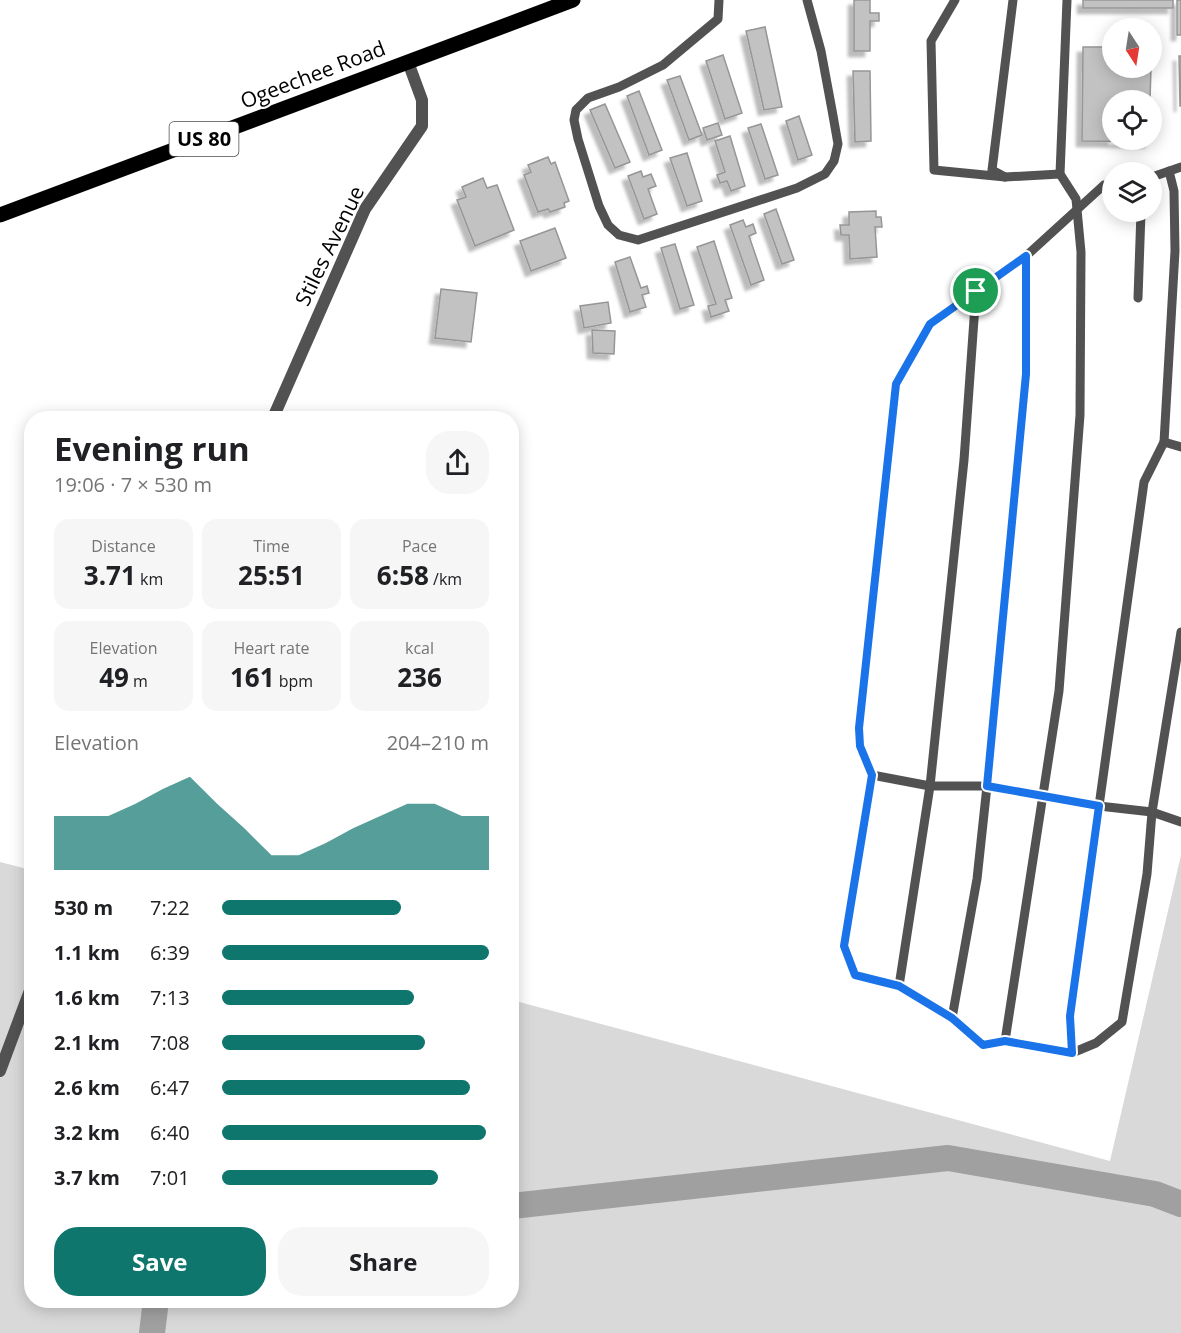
<!DOCTYPE html>
<meta charset="utf-8">
<style>
body{margin:0;font-family:"Open Sans",sans-serif;background:#f6f6f6;color:#202124;height:100vh;display:flex;flex-direction:column;font-size:22px;white-space:nowrap}
*{box-sizing:border-box;margin:0}
p{font-size:20px;color:#757577}
.icon{flex:none;width:33px;height:33px;fill:none;stroke:currentColor;stroke-width:2;stroke-linecap:round;stroke-linejoin:round}
.map{position:relative;flex:1;overflow:hidden}
.details{position:absolute;left:24px;top:411px;width:495px;height:897px;display:flex;flex-direction:column;background:#fff;border-radius:24px;box-shadow:0 3px 15px #0003}
.details>*{flex:none}
.needle{width:39px;rotate:168deg}
.fabs{position:absolute;left:1102px;top:18px;display:grid;gap:12px}
.fabs a{display:grid;place-items:center;width:60px;height:60px;border-radius:50%;background:#fff;box-shadow:0 3px 15px #0003;font-size:30px}
.pin{position:absolute;display:grid;place-items:center;width:51px;height:51px;color:#fff;margin:-26px;border:3px solid #fff;border-radius:50%;box-shadow:0 2px 6px #0007}
.round{display:grid;place-items:center;flex:none;width:63px;height:63px;border-radius:24px;background:#f6f6f6}
.overview{display:flex;align-items:center;justify-content:space-between;height:102px;padding:0 30px}
h1{font-size:33px;font-weight:700;line-height:45px}
.figures{display:grid;grid-template-columns:repeat(3,1fr);gap:9px;height:102px;padding:6px 30px}
.figures div{display:grid;align-content:center;border-radius:15px;background:#f6f6f6;text-align:center}
.figures b{font-size:26px;font-weight:700}
.figures small{font-size:16px;font-weight:400}
.figures p{font-size:16px}
.chart{height:168px;padding:12px 30px}
.chart p{display:flex;justify-content:space-between}
.chart svg{width:100%;height:108px;margin-top:6px;fill:#0f766e;opacity:.7}
.cta{display:flex;gap:12px;margin-top:auto;padding:12px 30px}
.cta a{flex:1;height:69px;border-radius:24px;background:#0f766e;color:#fff;font-size:24px;font-weight:700;line-height:69px;text-align:center}
.cta a+a{background:#f6f6f6;color:#202124}
ul{padding:0 30px;list-style:none;font-size:20px}
li{display:grid;grid-template-columns:96px 72px 1fr;align-items:center;height:45px}
li i{height:15px;border-radius:8px;background:#0f766e}
.map>svg:first-child{display:block}
.green{fill:#d9d9d9}
.lines{fill:none;stroke-linecap:round;stroke-linejoin:round}
.canal{stroke:#a0a0a0;stroke-width:26}
.building{fill:#c2c2c2;stroke:#969696;stroke-width:1.5;filter:url(#shadow)}
.service{stroke:#525252;stroke-width:9}
.tertiary{stroke:#525252;stroke-width:12}
.primary{stroke:#000;stroke-width:15}
.route-casing{stroke:#fff;stroke-width:12}
.route{stroke:#1a73e8;stroke-width:8}
.labels{text-anchor:middle;stroke-width:4.5;stroke-linejoin:round;paint-order:stroke}
.shield{fill:#fff;stroke:#4c4c4c;stroke-width:1.5}
.shield-label{font-size:20px;font-weight:bold;fill:#000}
.street-label{font-size:21px;fill:#000;stroke:#fff}
</style>
<div class="map">
<svg width="1181" height="1333" viewBox="0 0 1181 1333">
<defs>
<filter id="shadow"><feDropShadow dx="-5.5" dy="5.5" stdDeviation="1.5" flood-color="#0004"/></filter>
</defs>
<rect width="100%" height="100%" fill="#fff"/>
<polygon class="green" points="1181,855 1181,1333 0,1333 0,862 31,870 32,1300 512,1300 512,1000 1110,1161"/>
<g class="lines">
<g class="canal">
<polyline points="512,1206 948,1158 1155,1194 1181,1204"/>
<polyline points="152,1333 156,1300"/>
</g>
</g>
<g class="building">
<polygon points="854,0 870,0 870,13 879,13 879,21 870,21 870,51 854,51"/>
<rect x="1083" y="0" width="90" height="8"/>
<rect x="1177" y="0" width="4" height="35"/>
<polygon points="765,27 782,107 764,110 746,31"/>
<polygon points="1083,47 1105,47 1105,58 1113,58 1113,68 1151,68 1150,100 1113,100 1113,140 1150,140 1150,142 1082,141"/>
<polygon points="723,55 742,113 725,119 706,61"/>
<polygon points="1179,56 1181,56 1181,106 1180,106"/>
<polygon points="853,71 870,71 871,141 855,142"/>
<polygon points="680,76 702,135 689,140 667,80"/>
<polygon points="639,91 662,150 649,155 627,96"/>
<polygon points="605,104 630,162 615,168 590,110"/>
<polygon points="799,116 812,155 798,160 786,121"/>
<polygon points="718,123 722,135 707,140 703,128"/>
<polygon points="761,124 778,175 765,179 748,128"/>
<polygon points="730,136 745,186 731,191 727,181 720,183 717,175 725,172 715,141"/>
<polygon points="687,153 702,201 687,206 670,158"/>
<polygon points="548,157 551,164 555,162 569,201 564,203 565,207 550,212 548,209 538,212 524,175 531,172 528,165"/>
<polygon points="641,171 643,177 651,174 656,186 648,189 657,214 644,219 628,176"/>
<polygon points="483,178 487,188 497,185 514,230 475,246 457,200 466,197 462,187"/>
<polygon points="776,209 794,260 782,264 764,214"/>
<polygon points="876,211 876,217 881,217 882,227 875,227 877,257 850,259 849,235 841,235 840,225 849,225 849,212"/>
<polygon points="743,220 746,227 753,224 756,233 749,236 764,280 751,285 730,225"/>
<polygon points="555,228 566,258 531,271 520,241"/>
<polygon points="714,241 732,298 725,300 729,311 711,317 708,306 716,304 697,247"/>
<polygon points="675,244 694,305 680,309 661,248"/>
<polygon points="630,257 641,288 647,286 649,293 642,295 646,307 630,312 615,262"/>
<polygon points="441,289 477,293 471,342 435,338"/>
<polygon points="608,302 611,323 584,328 580,306"/>
<polygon points="592,330 615,331 614,354 593,353"/>
</g>
<g class="lines">
<g class="service">
<polyline points="719,0 718,19 663,65 619,87 588,98 576,110 574,120 578,139 599,206 608,225 619,235 638,240 797,188 825,174 834,161 838,144 832,110 821,51 807,0"/>
<polyline points="955,0 931,41 934,170 1005,177"/>
<polyline points="1013,0 992,170 1005,177 1060,174"/>
<polyline points="1067,0 1060,174 1076,199 1081,252 1080,415 1059,691 1005,1041 983,1045 952,1018 977,879 987,786 1099,806 1070,1016 1072,1053"/>
<polyline points="1169,171 1174,191 1175,251 1164,442 1181,447"/>
<polyline points="1152,177 1181,167"/>
<polyline points="1138,298 1141,212"/>
<polyline points="1164,442 1144,482 1099,806 1152,812 1181,632"/>
<polyline points="872,775 860,746 859,728 896,384 930,324 976,291"/>
<polyline points="899,986 855,975 844,946 872,775 930,786 964,460 976,291 1026,256"/>
<polyline points="952,1018 899,986 930,786 987,786 1026,374 1026,256 1104,185 1113,184"/>
<polyline points="1005,1041 1072,1053 1096,1043 1122,1022 1147,874 1152,812 1181,822"/>
</g>
<g class="tertiary">
<polyline points="273,418 365,209 422,126 422,100 408,62"/>
<polyline points="0,1071 32,985"/>
</g>
<polyline class="primary" points="0,215 573,0"/>
</g>
<g class="lines">
<g class="route-casing">
<polygon id="route" points="1026,256 1026,374 987,786 1099,806 1070,1016 1072,1053 1005,1041 983,1045 952,1018 899,986 855,975 844,946 872,775 860,746 859,728 896,384 930,324"/>
</g>
<use href="#route" class="route"/>
</g>
<g class="labels">
<rect class="shield" x="169.5" y="122" width="69" height="34" rx="4.5"/>
<g class="shield-label">
<text x="204" y="146">US 80</text>
</g>
<g class="street-label">
<text transform="translate(313 75) rotate(-21)" y="7">Ogeechee Road</text>
<text transform="translate(330 246) rotate(-64)" y="7">Stiles Avenue</text>
</g>
</g>
</svg>
<div class="fabs">
<a><svg class="needle" viewBox="-14 -14 28 28"><path d="M0-13l5 13h-10z" fill="#e53935"/><path d="M0 13l5-13h-10z" fill="#757577"/></svg></a>
<a><svg class="icon" aria-label="locate" viewBox="0 0 24 24"><circle cx="12" cy="12" r="6"/><path d="M12 2v4M12 18v4M2 12h4M18 12h4"/></svg></a>
<a><svg class="icon" aria-label="layers" viewBox="0 0 24 24"><path d="M12 4l9 5-9 5-9-5zM3 14l9 5 9-5"/></svg></a>
</div>
<div class="pin" style="left:976px;top:291px;background:#1e9e55"><svg class="icon" aria-label="arrive" viewBox="0 0 24 24"><path d="M6 21V4h12l-3 4 3 4H6"/></svg></div>
<section class="details">
<div class="overview"><div><h1>Evening run</h1><p>19:06 · 7 × 530 m</p></div><a class="round"><svg class="icon" aria-label="share" viewBox="0 0 24 24"><path d="M12 15V3M7 8l5-5 5 5M5 13v7h14v-7"/></svg></a></div>
<div class="figures">
<div><p>Distance</p><b>3.71<small> km</small></b></div>
<div><p>Time</p><b>25:51</b></div>
<div><p>Pace</p><b>6:58<small> /km</small></b></div>
</div>
<div class="figures">
<div><p>Elevation</p><b>49<small> m</small></b></div>
<div><p>Heart rate</p><b>161<small> bpm</small></b></div>
<div><p>kcal</p><b>236</b></div>
</div>
<div class="chart"><p><span>Elevation</span>204–210 m</p>
<svg viewBox="0 0 160 44" preserveAspectRatio="none"><path d="M0 44V22L10 22L20 22L30 17L40 11L50 6L60 17L70 27L80 38L90 38L100 33L110 27L120 22L130 17L140 17L150 22L160 22V44z"/></svg>
</div>
<ul>
<li><b>530 m</b>7:22<i style="width:67%"></i></li>
<li><b>1.1 km</b>6:39<i style="width:100%"></i></li>
<li><b>1.6 km</b>7:13<i style="width:72%"></i></li>
<li><b>2.1 km</b>7:08<i style="width:76%"></i></li>
<li><b>2.6 km</b>6:47<i style="width:93%"></i></li>
<li><b>3.2 km</b>6:40<i style="width:99%"></i></li>
<li><b>3.7 km</b>7:01<i style="width:81%"></i></li>
</ul>
<div class="cta"><a>Save</a><a>Share</a></div>
</section>
</div>
